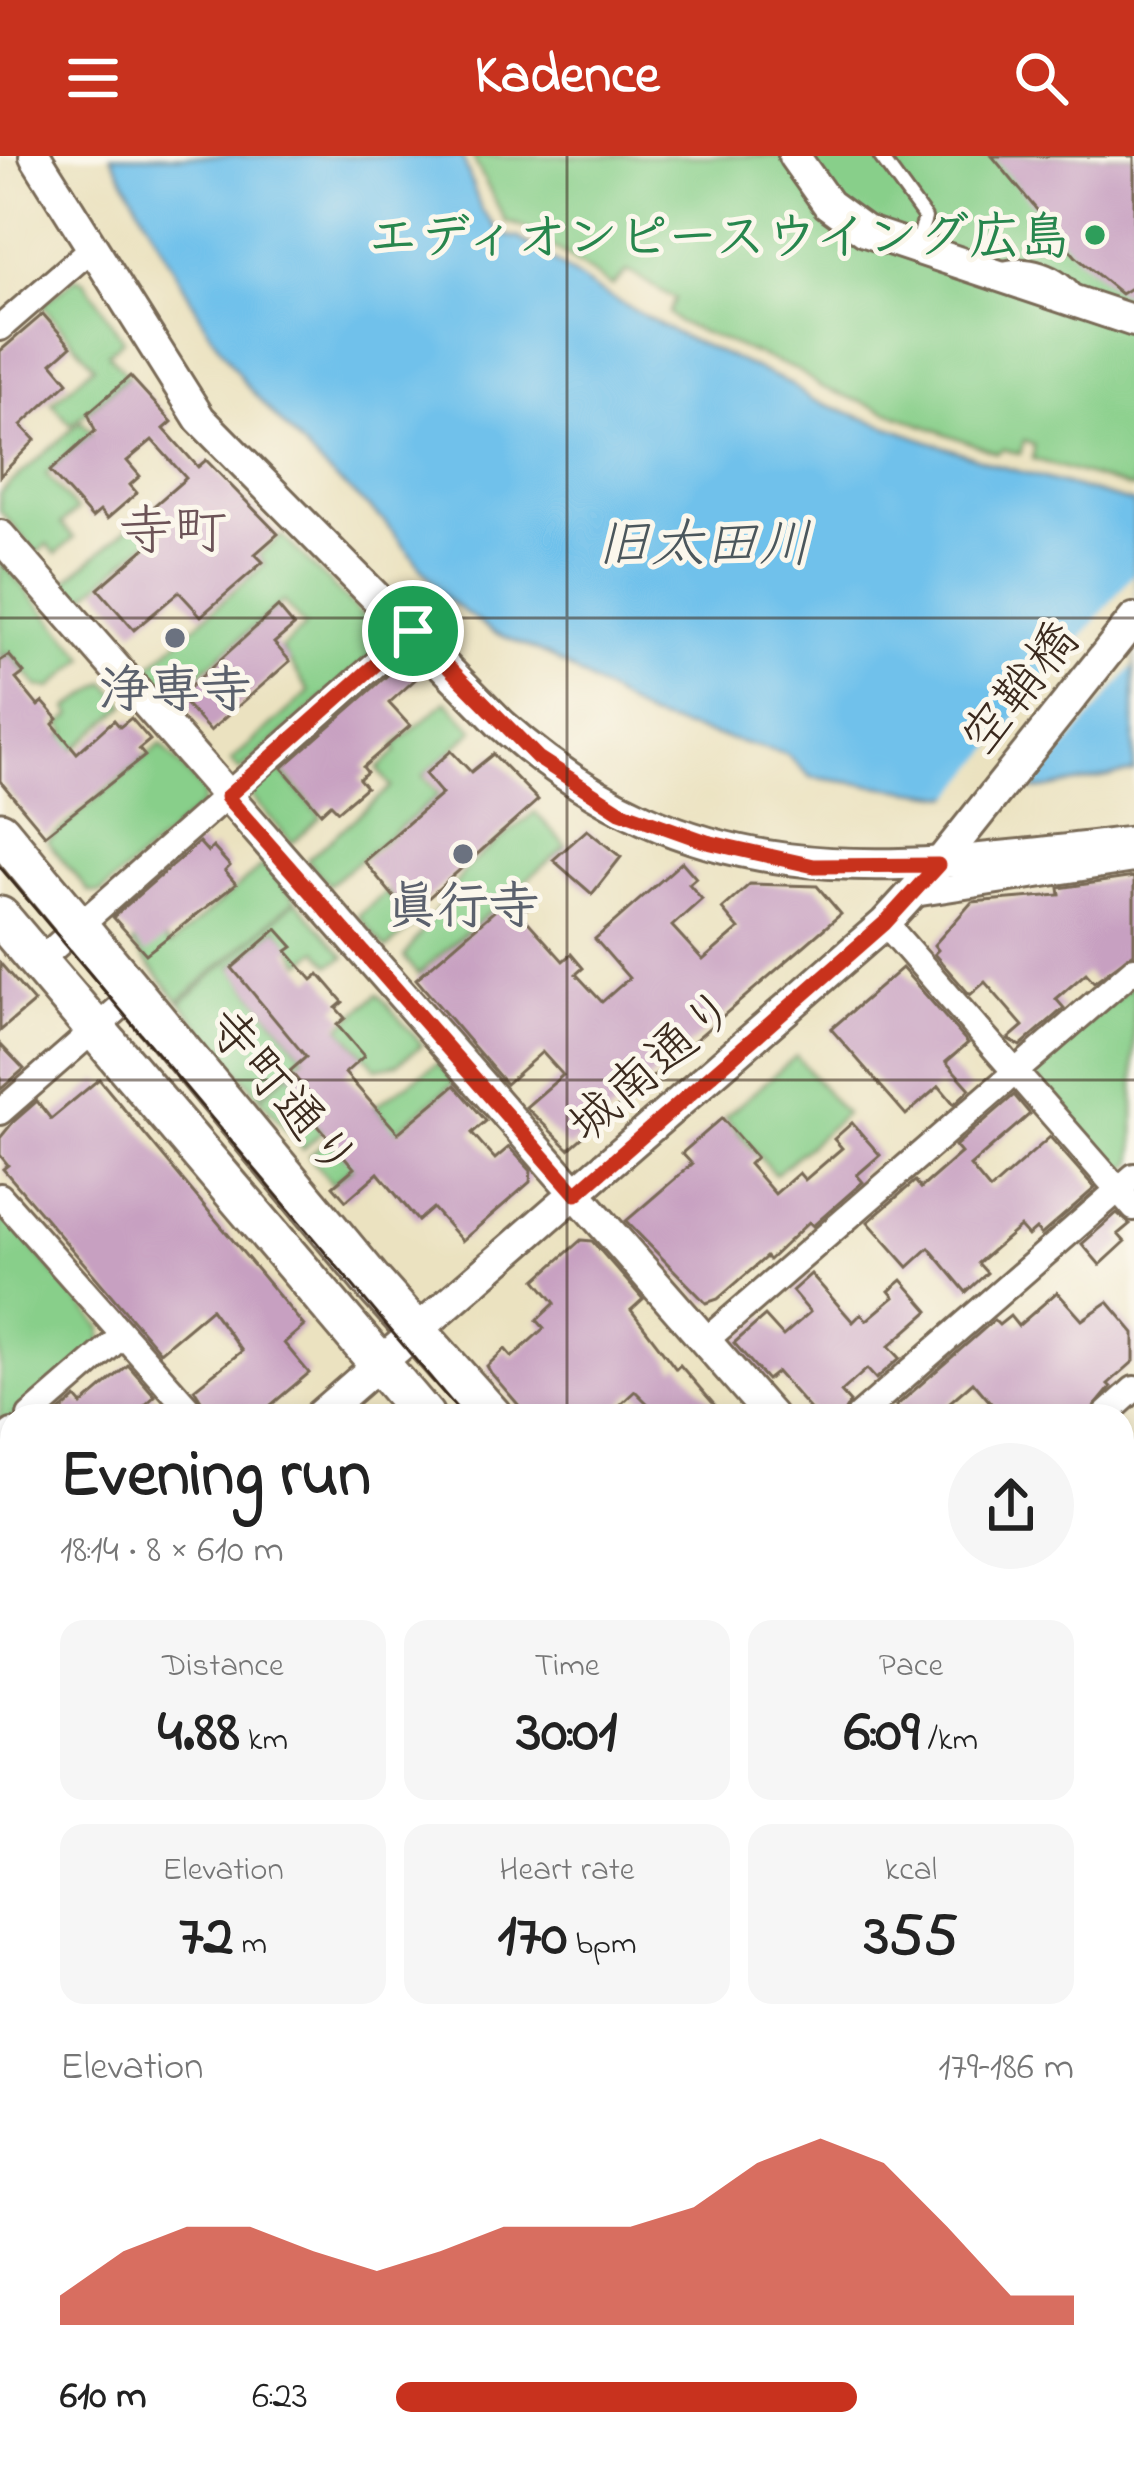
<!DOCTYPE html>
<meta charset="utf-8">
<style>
body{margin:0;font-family:"Indie Flower","Klee One",sans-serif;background:#f6f6f6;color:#222;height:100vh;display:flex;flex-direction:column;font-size:45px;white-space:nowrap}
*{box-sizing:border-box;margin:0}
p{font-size:39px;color:#767676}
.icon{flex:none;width:66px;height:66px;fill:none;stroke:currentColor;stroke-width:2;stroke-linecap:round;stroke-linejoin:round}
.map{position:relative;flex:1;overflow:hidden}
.details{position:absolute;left:0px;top:1248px;width:1134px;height:1065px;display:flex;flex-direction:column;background:#fff;border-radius:36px 36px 0 0;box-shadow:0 6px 18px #0003}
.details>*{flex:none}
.pin{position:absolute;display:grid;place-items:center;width:102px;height:102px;color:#fff;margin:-51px;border:6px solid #fff;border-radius:50%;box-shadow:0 3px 12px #0007}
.round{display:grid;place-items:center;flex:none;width:126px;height:126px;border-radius:63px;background:#f6f6f6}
.summary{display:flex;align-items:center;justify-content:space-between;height:204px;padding:0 60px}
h1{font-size:66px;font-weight:800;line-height:90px}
.stats{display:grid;grid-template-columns:repeat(3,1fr);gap:18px;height:204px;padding:12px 60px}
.stats div{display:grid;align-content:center;border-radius:24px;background:#f6f6f6;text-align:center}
.stats b{font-size:60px;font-weight:800}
.stats small{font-size:33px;font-weight:400}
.stats p{font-size:33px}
.chart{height:336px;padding:24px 60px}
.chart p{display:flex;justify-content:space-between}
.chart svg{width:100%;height:216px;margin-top:12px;fill:#c8321e;opacity:.7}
ul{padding:0 60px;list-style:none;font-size:39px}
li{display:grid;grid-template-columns:192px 144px 1fr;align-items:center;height:90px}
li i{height:30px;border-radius:15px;background:#c8321e}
header{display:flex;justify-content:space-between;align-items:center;height:156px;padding:0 60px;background:#c8321e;color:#fff;font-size:54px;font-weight:800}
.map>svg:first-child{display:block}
.green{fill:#88cf8a;stroke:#627c54;stroke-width:3}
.water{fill:#70c1eb;stroke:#567684;stroke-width:3}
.pier{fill:#ebe2c0}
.building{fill:#c7a0c1}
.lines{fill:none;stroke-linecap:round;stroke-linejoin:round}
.service-casing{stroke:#796a57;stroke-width:18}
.minor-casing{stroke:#796a57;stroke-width:30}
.tertiary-casing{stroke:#796a57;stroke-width:36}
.trunk-casing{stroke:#796a57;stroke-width:45}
.service{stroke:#fff;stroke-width:12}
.minor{stroke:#fff;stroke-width:24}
.tertiary{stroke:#fff;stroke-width:30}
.trunk{stroke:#fff;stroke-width:39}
.tram{stroke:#3b2a1e;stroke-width:3}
.route-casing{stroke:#fff;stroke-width:24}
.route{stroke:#c8321e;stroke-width:15}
.grid{fill:none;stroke:#3b2a1e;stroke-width:3;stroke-opacity:0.55}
.leisure-dot{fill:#2e9e5b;stroke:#fbf7ec;stroke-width:4.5}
.worship-dot{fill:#6b7280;stroke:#fbf7ec;stroke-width:4.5}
.labels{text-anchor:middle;stroke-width:10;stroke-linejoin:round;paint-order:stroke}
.leisure-label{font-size:51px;font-weight:bold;fill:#27864d;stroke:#fbf7ec;text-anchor:end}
.street-label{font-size:51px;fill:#3b2a1e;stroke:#fbf7ec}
.worship-label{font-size:51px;font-weight:bold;fill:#5b616d;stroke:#fbf7ec}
.neighbourhood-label{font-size:54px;fill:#6c5357;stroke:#fbf7ec}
.water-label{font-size:54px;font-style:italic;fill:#4b575c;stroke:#fbf7ec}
</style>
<header><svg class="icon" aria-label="menu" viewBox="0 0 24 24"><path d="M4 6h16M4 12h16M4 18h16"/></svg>Kadence<svg class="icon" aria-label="search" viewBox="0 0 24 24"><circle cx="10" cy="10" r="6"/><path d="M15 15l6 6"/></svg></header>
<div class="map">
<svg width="1134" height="2311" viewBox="0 0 1134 2311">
<rect width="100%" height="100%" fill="#fbf7ec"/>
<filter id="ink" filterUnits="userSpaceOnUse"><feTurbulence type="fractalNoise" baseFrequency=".00833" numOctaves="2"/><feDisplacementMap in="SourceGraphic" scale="24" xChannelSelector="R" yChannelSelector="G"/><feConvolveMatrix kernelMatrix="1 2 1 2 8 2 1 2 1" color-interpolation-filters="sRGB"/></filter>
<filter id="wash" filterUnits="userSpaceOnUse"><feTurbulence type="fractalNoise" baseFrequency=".004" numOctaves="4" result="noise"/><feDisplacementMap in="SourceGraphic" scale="48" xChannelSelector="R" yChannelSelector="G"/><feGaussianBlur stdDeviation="2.7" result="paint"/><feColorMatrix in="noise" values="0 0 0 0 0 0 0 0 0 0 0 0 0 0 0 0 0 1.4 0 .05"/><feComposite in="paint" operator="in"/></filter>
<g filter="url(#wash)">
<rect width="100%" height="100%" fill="#ebe2c0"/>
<g class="green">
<polygon points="472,0 1134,0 1134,333 1033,303 1034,289 1024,285 1020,298 1003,293 997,297 821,231 799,215 679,167 669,157 675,143 628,115 612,130 521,70 506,66"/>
<polygon points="75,122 85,125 123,184 108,197 128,220 71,269 52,247 94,210 42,149"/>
<polygon points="81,265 92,277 46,318 77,354 61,368 74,382 56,398 47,388 37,397 0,355 0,337"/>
<polygon points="146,357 161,374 80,445 64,427"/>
<polygon points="282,380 382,479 381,491 240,615 231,605 309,536 281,492 305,471 283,445 167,546 142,517 265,408 259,399"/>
<polygon points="0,405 86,502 51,532 38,531 9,496 0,503"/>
<polygon points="106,526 126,549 16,643 5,629 67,576 61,568 72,559 68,553"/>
<polygon points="446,545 474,574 423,620 439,639 329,729 307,704 391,631 378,613 397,595 394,590"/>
<polygon points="161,588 204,636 202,649 101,737 89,736 47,685"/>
<polygon points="276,609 321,661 292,687 252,641 253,631"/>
<polygon points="535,656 566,690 418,818 404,801 468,710"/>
<polygon points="264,708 295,744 179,845 132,788 153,771 170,790"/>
<polygon points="386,736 414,769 386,793 358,760"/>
<polygon points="296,745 345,801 330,809 318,794 302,807 277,772 232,811 304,900 259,940 181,847"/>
<polygon points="1134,827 1134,1006 1125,1014 1116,1011 1037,923 1038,909"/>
<polygon points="378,838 422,889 397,908 376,912 340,871"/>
<polygon points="796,900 845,958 775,1019 725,961"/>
<polygon points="438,907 455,926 332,1028 309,1000 328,983 345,1001 387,964 375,950"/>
<polygon points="290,916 318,948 307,958 322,976 303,993 260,942"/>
<polygon points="0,1054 102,1172 101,1188 20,1260 12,1260 0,1278"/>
</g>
<g class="water">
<polygon points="111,0 462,0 481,53 502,79 519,82 595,133 681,180 789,227 812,244 996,309 1134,347 1134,616 1043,633 949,640 811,621 786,598 649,562 548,499 493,476 446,443 384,365 321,310 245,228 209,175"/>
<polygon points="0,1904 12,1947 12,2301 111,2301 113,2311 0,2311"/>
</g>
<polygon class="pier" points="1134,417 1134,509 1027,640 948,646"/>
<g id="blocks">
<g class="building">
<polygon points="992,0 1134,0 1134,130 1121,138 1076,101"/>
<polygon points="43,158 71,190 52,207 68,226 21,269 35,284 0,320 0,195"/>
<polygon points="130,220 172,266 164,273 198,311 206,304 278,378 255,398 263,406 201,460 179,436 134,474 98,433 167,373 149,354 186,322 152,284 127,305 140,320 130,329 137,337 107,363 100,355 92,362 50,315 95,275 88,257"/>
<polygon points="278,451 294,470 274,487 290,505 210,575 179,541"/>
<polygon points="9,499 24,517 16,523 38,550 43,546 58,563 53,568 77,597 114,564 120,571 131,562 150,584 139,593 145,600 45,679 0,625 0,505"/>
<polygon points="400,508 418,521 389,547 410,570 363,611 367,616 359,623 366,631 338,655 331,648 321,657 282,612"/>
<polygon points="451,595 471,616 493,598 538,644 409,759 364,705 442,638 425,618"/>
<polygon points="587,674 621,701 592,738 553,704"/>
<polygon points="199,686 208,696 213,691 230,710 225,715 236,728 146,798 113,761"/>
<polygon points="682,706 696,722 689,728 702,743 672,770 703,804 739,773 722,753 750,728 817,730 841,758 569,993 526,951 563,919 542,896 506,928 416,823 516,736 529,751 521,758 563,805 571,798 583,812 576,818 602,846 629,822 595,783"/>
<polygon points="1134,721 1134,797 1094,826 1086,817 1056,843 1064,852 1020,890 1008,883 1023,870 985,826 970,839 934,798 938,794 934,789 972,746 1060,739 1059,732"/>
<polygon points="277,773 293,791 287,795 312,824 319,818 343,846 336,852 345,862 337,869 364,900 345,917 398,977 455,929 486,965 472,977 495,1003 509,991 531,1015 530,1026 462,1085 433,1052 418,1065 378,1017 346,1045 333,1030 354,1012 308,958 319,949 290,915 306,901 232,812"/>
<polygon points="0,807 34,846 0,875"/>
<polygon points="902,812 968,887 946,906 970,933 954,948 939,930 906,959 831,873"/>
<polygon points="0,888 24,913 0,934"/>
<polygon points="99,923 304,1170 284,1187 309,1217 258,1260 211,1260 194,1233 242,1195 211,1153 160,1196 3,1013 8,1009 0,999 0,982 13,966 37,945 51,963"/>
<polygon points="1014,939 1030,958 970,1010 990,1034 1050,981 1095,1032 1041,1079 1036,1073 1028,1080 1020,1071 978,1107 987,1117 966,1136 929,1092 908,1111 868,1066 915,1025 921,1032 961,997 955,990"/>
<polygon points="722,962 756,1001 749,1008 775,1038 799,1017 805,1024 842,992 834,983 852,967 880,999 857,1019 863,1026 813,1070 809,1066 769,1104 766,1101 718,1143 706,1147 626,1065 692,1008 682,997"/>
<polygon points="1117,1057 1130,1068 1118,1078 1125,1086 1100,1109 1082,1088"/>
<polygon points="581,1084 592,1085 643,1143 631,1154 676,1213 680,1209 724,1260 660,1260 635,1235 608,1260 528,1260 491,1217 487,1210 505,1193 512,1201 544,1172 537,1164 555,1147 536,1124"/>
<polygon points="811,1118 853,1166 861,1158 867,1164 894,1141 889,1135 902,1124 929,1155 889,1190 900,1202 876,1223 867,1213 841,1236 850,1246 842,1260 816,1260 777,1216 767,1224 734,1187 765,1160 783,1180 810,1156 792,1135"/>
<polygon points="1057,1136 1082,1164 1108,1146 1134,1177 1134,1205 1108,1228 1111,1231 1087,1260 1002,1260 973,1226 934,1260 904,1260 896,1250 994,1164 999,1169 1010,1160 1018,1170"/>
<polygon points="128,1209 155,1240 133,1260 55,1260 76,1242 82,1249"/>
</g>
</g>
</g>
<g filter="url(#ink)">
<use href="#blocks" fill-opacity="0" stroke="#796a57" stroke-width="3"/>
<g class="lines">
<g class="service-casing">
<g id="service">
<polyline points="880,0 925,62 916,91"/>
<path d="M997 114C1027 103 1060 115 1078 140"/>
</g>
</g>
<g class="minor-casing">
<g id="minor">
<polyline points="0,172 91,93"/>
<polyline points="914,738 1134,704"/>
<polyline points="885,767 1134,1052"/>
<polyline points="38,806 413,475"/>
<polyline points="0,956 134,839"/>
<polyline points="0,1040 195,1260"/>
<polyline points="705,1185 1134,813"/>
<polyline points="30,1260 122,1180"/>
<polyline points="859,1260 1134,1020"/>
<polyline points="1104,1260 1134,1233"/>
<polyline points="0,1287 12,1276"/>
<polyline points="1122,1413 1134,1403"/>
<polyline points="0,1568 12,1583"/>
<polyline points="1122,1572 1134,1562"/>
<polyline points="1122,1930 1134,1919"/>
<polyline points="642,2301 651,2311"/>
<polyline points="1041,2301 1049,2311"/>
<polyline points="297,2311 309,2301"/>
<polyline points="528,2311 540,2301"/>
<polyline points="784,2311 797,2301"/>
</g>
</g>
<g class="tertiary-casing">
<g id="tertiary">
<path d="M35 0 200 263 501 568C700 746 890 715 1134 686"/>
<polyline points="794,0 828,48 865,75 1134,165"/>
<polyline points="0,380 771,1260"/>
<polyline points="319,1260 885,767 938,709 1134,463"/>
<polyline points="0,1539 12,1528"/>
<polyline points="1122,1660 1134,1674"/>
<polyline points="0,1717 12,1746"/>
<polyline points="153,2301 156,2311"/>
</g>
</g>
<g class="trunk-casing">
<g id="trunk">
<polyline points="0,676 375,1129 492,1260"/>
<polyline points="0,761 424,1260"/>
<polyline points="1122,2010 1134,2024"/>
<polyline points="1122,2092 1134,2107"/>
</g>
</g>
<use href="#service" class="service"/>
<use href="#minor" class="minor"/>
<use href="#tertiary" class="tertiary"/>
<use href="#trunk" class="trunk"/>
<g class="tram">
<polyline points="0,711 463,1260"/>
<polyline points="1122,2048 1134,2063"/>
</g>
</g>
</g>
<g class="lines" filter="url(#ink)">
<g class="route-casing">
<polygon id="route" points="413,475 538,602 620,655 707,686 814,710 938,709 885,767 576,1038 227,641"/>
</g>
<use href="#route" class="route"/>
</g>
<path class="grid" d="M567 0V1260M0 462H1134M0 924H1134M0 1387H12M1122 1387H1134M0 1849H12M1122 1849H1134M567 2301V2311"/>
<circle class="leisure-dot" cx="1095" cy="79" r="12"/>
<g class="worship-dot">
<circle cx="175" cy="482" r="12"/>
<circle cx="463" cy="698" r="12"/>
</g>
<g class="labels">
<g class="leisure-label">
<text x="1071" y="97">エディオンピースウイング広島</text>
</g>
<g class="street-label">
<text transform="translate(1018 531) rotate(-51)" y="18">空鞘橋</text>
<text transform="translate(651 908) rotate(-41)" y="18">城南通り</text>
<text transform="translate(284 936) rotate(50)" y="18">寺町通り</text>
</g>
<g class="worship-label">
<text x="175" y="550">浄専寺</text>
<text x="463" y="766">眞行寺</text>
</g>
<g class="neighbourhood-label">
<text x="173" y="392">寺町</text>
</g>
<g class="water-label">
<text x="704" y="405">旧太田川</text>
</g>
</g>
</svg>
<div class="pin" style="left:413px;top:475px;background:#1e9e55"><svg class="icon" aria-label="arrive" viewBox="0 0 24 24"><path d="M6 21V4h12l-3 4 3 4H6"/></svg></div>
<section class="details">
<div class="summary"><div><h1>Evening run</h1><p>18:14 · 8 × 610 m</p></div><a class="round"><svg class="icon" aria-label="share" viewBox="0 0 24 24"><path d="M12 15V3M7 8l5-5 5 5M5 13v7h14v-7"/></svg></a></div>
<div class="stats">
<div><p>Distance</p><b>4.88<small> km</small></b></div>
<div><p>Time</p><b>30:01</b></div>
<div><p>Pace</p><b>6:09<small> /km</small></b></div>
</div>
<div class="stats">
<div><p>Elevation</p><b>72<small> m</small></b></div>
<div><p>Heart rate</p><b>170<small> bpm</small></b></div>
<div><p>kcal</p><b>355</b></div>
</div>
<div class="chart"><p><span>Elevation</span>179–186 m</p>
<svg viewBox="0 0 160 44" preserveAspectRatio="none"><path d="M0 44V38L10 29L20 24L30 24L40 29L50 33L60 29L70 24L80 24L90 24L100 20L110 11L120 6L130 11L140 24L150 38L160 38V44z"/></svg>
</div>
<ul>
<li><b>610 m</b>6:23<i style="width:68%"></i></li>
</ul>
</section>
</div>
